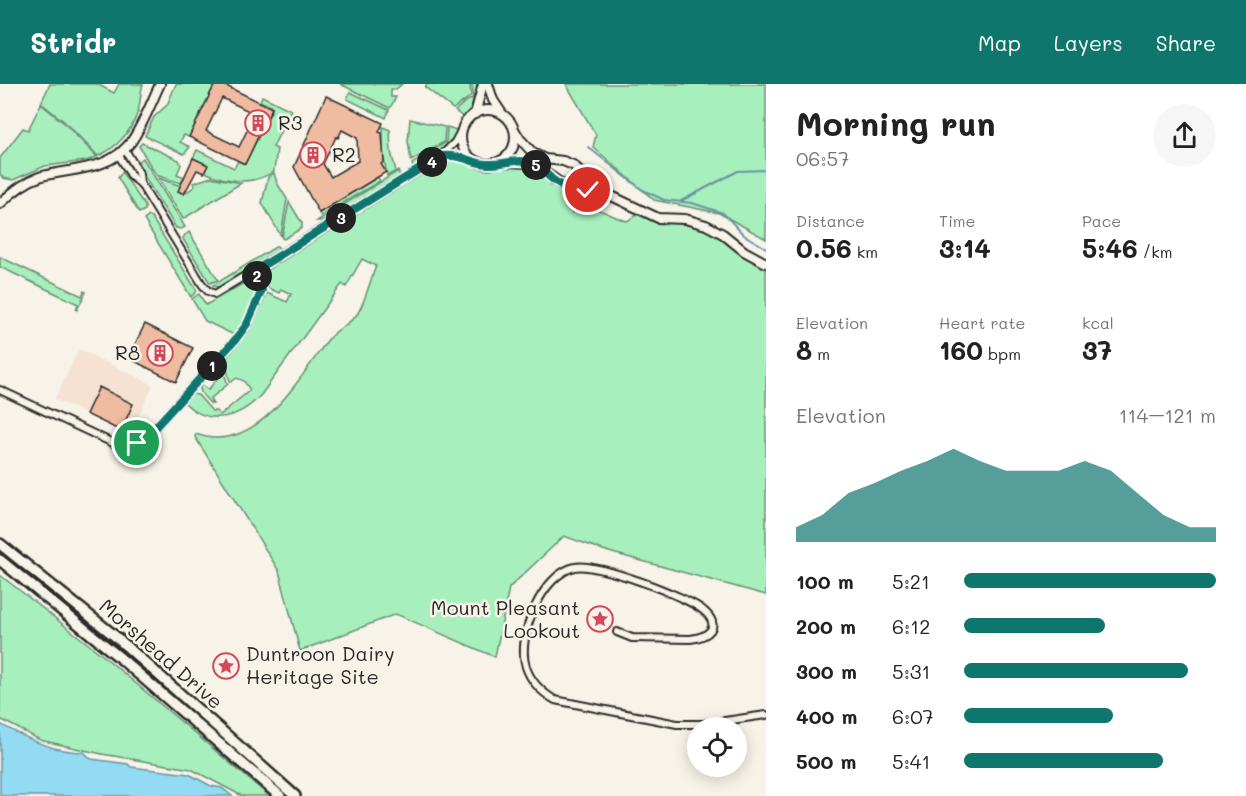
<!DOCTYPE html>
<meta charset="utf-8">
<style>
body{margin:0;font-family:Mali,sans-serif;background:#f6f6f6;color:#222;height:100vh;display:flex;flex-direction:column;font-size:22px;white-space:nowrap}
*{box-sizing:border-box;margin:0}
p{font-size:20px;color:#767676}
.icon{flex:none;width:33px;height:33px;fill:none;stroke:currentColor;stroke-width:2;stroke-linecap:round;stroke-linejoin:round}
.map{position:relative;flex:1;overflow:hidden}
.panel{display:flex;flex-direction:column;background:#fff;width:480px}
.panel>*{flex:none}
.fabs{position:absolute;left:687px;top:633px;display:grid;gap:12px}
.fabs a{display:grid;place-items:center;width:60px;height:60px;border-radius:50%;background:#fff;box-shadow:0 3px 15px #0003;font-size:30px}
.pin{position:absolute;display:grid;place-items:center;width:51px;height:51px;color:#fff;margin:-26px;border:3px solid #fff;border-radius:50%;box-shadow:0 2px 6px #0007}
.km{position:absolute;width:30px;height:30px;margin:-15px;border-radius:50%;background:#222;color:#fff;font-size:16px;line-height:30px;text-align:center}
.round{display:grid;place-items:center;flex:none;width:63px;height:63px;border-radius:32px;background:#f6f6f6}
.overview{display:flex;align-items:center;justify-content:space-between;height:102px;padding:0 30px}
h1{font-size:33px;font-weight:700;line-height:45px}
.stats{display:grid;grid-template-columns:repeat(3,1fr);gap:9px;height:102px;padding:6px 30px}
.stats div{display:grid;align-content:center}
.stats b{font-size:26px;font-weight:700}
.stats small{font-size:16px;font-weight:400}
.stats p{font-size:16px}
.chart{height:168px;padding:12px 30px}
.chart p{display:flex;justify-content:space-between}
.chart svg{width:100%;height:108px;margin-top:6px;fill:#0f766e;opacity:.7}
ul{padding:0 30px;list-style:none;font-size:20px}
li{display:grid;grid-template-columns:96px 72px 1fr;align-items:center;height:45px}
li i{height:15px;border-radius:8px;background:#0f766e}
header{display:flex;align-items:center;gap:36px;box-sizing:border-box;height:84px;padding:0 30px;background:#0f766e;color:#fff}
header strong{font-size:28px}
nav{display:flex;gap:33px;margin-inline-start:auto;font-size:21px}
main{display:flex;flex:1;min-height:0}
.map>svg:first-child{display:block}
.built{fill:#f5e2d3}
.green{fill:#a7f0be;stroke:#698e74;stroke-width:1.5}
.water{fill:#92dbf3;stroke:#6995a3;stroke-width:1.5}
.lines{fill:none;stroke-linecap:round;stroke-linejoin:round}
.stream{stroke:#6995a3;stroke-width:2}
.building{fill:#f0bca1;stroke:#2b2b2b;stroke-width:1.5;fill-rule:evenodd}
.minor-casing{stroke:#2b2b2b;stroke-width:10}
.tertiary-casing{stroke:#2b2b2b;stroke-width:12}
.primary-casing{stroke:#2b2b2b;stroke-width:14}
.minor{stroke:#f7f3e8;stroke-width:6}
.tertiary{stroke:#f7f3e8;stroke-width:8}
.primary{stroke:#f7f3e8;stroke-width:9}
.route-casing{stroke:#fff;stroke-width:12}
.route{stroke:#0f766e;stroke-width:8}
.labels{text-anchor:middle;stroke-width:5;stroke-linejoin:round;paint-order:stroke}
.poi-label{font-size:20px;fill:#2b2b2b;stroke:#f7f3e8;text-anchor:start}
.street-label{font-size:20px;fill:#2b2b2b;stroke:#f7f3e8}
</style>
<header>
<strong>Stridr</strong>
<nav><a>Map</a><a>Layers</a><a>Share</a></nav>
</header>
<main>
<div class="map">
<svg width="766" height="712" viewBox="0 0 766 712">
<rect width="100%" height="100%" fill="#f7f3e8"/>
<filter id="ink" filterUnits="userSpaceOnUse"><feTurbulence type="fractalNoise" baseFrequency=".0167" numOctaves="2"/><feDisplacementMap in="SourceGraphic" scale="12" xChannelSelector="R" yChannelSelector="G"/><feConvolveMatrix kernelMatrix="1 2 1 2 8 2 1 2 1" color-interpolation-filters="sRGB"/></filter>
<g filter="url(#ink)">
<polygon class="built" points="79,265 153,301 130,351 55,315"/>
<g class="green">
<path d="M50 0H97L114 9 119 0H143C140 8 141 17 138 27 132 47 117 64 98 72L65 38 41 19Z"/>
<polygon points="176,0 215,0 189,53 184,51 180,58 190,63 184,70 145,52 154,33 167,21"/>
<polygon points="340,0 402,0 396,5 391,5 391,13 396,13 390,24"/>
<polygon points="427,0 470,0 471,12 453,25 425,3"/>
<path d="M472 0H477C478 15 474 22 463 33L455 27 465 18 473 14Z"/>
<polygon points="566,0 766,0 766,155 719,129 654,116 593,63 596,51"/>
<polygon points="350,8 389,26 386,34 347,15"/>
<path d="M262 12 291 26 273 63 277 65 274 87C254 102 226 98 205 88L207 81 193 74 197 66 234 84 238 77 245 80 273 23 260 17Z"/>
<polygon points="41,20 64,39 97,73 86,77 45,82 13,96 3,94 0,90 0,74 23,44 28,46"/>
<polygon points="410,35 445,43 444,58 411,77 408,57"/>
<polygon points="383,43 390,46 391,68 396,87 387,92 383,69"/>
<path d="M447 43 457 46C452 65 429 74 413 84L412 80 446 58Z"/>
<polygon points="142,59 179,76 181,81 177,90 184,93 181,99 156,91 139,62"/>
<polygon points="143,74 185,143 181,145 176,144 136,79"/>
<path d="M458 74C469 78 477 86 489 86 495 86 500 83 507 81 523 78 536 79 541 95L547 93 550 101 566 108 564 113 572 129C591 116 608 132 627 137L639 130 649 134 704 144 718 152 747 174 766 184V511L609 468 564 452 509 504 495 573 396 530 300 567 279 487 195 353 196 350C257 373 300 292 330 253 338 244 352 239 358 229 366 215 370 197 376 182L362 175 346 203 342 200 261 311C239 335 208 343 184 318L192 310 198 311 212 327H216L220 331 250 306 244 297 237 294 231 298C226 291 229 284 224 277L249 246 267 209 287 218 291 210 281 205 279 209 268 204 264 192 267 186 444 76Z"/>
<polygon points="398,87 400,92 328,137 317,137"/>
<polygon points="122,88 145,122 145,126 139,129 118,94"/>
<polygon points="274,89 277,99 287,115 281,152 262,119 268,93"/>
<polygon points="211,93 241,99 183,135 158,94 181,102 178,107 184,110 195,102 193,99"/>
<polygon points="378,93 380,97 321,132 319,129"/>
<polygon points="289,118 302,139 302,144 284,155 282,154"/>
<polygon points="149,132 152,134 197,207 191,213 144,136"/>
<polygon points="189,148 218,196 210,199 183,155 184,152"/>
<polygon points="277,162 280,166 220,203 212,202"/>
<polygon points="0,173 82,212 84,207 86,208 77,226 76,225 78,220 0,183"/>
<polygon points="249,196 256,199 258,206 244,237 234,251 205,237 192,215 199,210 206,221"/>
<path d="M220 281C226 285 224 294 228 300L210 315 213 320H211C206 315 197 307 201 300L208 306 221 290 216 285Z"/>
<polygon points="0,491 101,570 269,712 242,712 191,685 102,670 40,656 0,635"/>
</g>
<path class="water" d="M0 640C27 654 52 668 84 668L91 675 128 680 131 683 189 690 211 702 222 704 232 712H0Z"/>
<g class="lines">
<g class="stream">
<polyline points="588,63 641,105 664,116 692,119 723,129 744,151 766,164"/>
<polyline points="681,117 738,87 766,86"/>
</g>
</g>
<g class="building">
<path d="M215 0H222L272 24 245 80 189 53ZM222 14 255 30 239 63 206 47Z"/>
<path d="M326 12 383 39 379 48 382 49 384 78 381 80 386 88 319 129 294 83ZM342 46 357 54 358 77 331 93 323 80 336 53 338 54Z"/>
<polygon points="193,74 208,81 204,89 197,86 184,110 178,107"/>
<polygon points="145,240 193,264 176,298 128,274"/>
<polygon points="99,303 133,320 121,347 86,330"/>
</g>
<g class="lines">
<g class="minor-casing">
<g id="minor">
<polyline points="124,64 139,89 140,99"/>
<polyline points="118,70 132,93 140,99 202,200 208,207 215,210 441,72 455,58 462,45"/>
<polyline points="442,72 459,72 476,77"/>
<path d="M0 306 115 360C129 363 139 359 149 350L236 255 247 240 262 206 261 200 254 187"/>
<path d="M617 548 632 554 690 555C708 553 722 543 704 527 687 512 595 478 575 483 542 490 516 552 526 583 531 598 541 608 555 616L677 640H704L766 631"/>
</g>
</g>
<g class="tertiary-casing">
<g id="tertiary">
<polyline points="488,0 493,16 501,28"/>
<circle cx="488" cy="53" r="27"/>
<polyline points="475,30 483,0"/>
<polyline points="514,45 520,55 533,69 545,75 563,77 573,81 603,108 658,134 685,135 706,141 723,150 744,167 766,179"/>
<polyline points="502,78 531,79 565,102 602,108"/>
<path d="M0 120C12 108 26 97 42 92 74 84 109 87 131 58 143 41 151 19 160 0"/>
</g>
</g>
<g class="primary-casing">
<g id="primary">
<polyline points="0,460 116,553 295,712"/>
<polyline points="0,476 119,573 280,712"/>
</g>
</g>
<use href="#minor" class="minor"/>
<use href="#tertiary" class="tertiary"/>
<use href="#primary" class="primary"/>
</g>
</g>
<g class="lines" filter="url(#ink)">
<g class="route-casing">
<path id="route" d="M137 359 149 350 236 255 247 240 262 206 261 198 254 187 441 72C463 70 470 79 487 80 503 81 517 73 534 80 541 84 546 90 552 95 563 104 575 105 588 106"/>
</g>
<use href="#route" class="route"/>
</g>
<defs>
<g id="building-ring" transform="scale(1.35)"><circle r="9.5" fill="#f7f3e8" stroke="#d1495b" stroke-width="1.5"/><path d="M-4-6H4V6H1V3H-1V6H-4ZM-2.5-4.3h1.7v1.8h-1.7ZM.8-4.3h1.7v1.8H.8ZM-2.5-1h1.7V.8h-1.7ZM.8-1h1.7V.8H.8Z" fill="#d1495b"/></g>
<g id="sight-ring" transform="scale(1.35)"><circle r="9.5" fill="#f7f3e8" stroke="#d1495b" stroke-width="1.5"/><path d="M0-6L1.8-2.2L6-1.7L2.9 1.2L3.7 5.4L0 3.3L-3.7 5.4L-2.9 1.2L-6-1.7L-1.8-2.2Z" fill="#d1495b"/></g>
</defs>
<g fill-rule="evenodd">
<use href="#building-ring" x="258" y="39"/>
<use href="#building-ring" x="313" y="71"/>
<use href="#building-ring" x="160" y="269"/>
<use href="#sight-ring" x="600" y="535"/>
<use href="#sight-ring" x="226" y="582"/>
</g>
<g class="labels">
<g class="poi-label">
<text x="278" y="46">R3</text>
<text x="332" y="78">R2</text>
<text x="140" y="276" text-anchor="end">R8</text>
<text x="580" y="531" text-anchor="end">Mount Pleasant<tspan x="580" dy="23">Lookout</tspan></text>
<text x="246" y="577">Duntroon Dairy<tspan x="246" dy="23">Heritage Site</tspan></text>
</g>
<g class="street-label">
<text transform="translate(161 570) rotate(41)" y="7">Morshead Drive</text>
</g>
</g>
</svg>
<div class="fabs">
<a><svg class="icon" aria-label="locate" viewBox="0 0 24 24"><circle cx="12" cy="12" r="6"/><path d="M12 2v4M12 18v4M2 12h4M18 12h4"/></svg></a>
</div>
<div class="pin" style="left:137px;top:359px;background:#1e9e55"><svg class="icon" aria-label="arrive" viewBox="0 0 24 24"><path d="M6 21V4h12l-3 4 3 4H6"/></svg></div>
<div class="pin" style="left:588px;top:106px;background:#d93025"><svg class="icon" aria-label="check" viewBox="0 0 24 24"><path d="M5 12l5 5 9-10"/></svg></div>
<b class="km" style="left:212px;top:282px">1</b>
<b class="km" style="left:257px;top:192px">2</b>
<b class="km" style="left:341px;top:134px">3</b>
<b class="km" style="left:432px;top:78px">4</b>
<b class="km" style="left:536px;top:81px">5</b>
</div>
<section class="panel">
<div class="overview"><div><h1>Morning run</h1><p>06:57</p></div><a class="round"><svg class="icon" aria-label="share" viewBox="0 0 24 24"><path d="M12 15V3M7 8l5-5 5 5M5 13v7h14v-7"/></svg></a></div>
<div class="stats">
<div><p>Distance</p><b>0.56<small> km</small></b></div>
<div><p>Time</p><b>3:14</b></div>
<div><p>Pace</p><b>5:46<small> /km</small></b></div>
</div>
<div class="stats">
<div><p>Elevation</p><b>8<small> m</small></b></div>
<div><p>Heart rate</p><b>160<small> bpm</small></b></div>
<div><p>kcal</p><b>37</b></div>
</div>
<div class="chart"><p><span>Elevation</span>114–121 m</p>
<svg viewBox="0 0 160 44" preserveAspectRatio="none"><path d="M0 44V38L10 33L20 24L30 20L40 15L50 11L60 6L70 11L80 15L90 15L100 15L110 11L120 15L130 24L140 33L150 38L160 38V44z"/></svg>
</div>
<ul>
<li><b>100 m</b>5:21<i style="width:100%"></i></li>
<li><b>200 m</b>6:12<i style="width:56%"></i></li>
<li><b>300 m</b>5:31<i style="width:89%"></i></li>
<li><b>400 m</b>6:07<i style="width:59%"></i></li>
<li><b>500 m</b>5:41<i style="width:79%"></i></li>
</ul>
</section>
</main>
